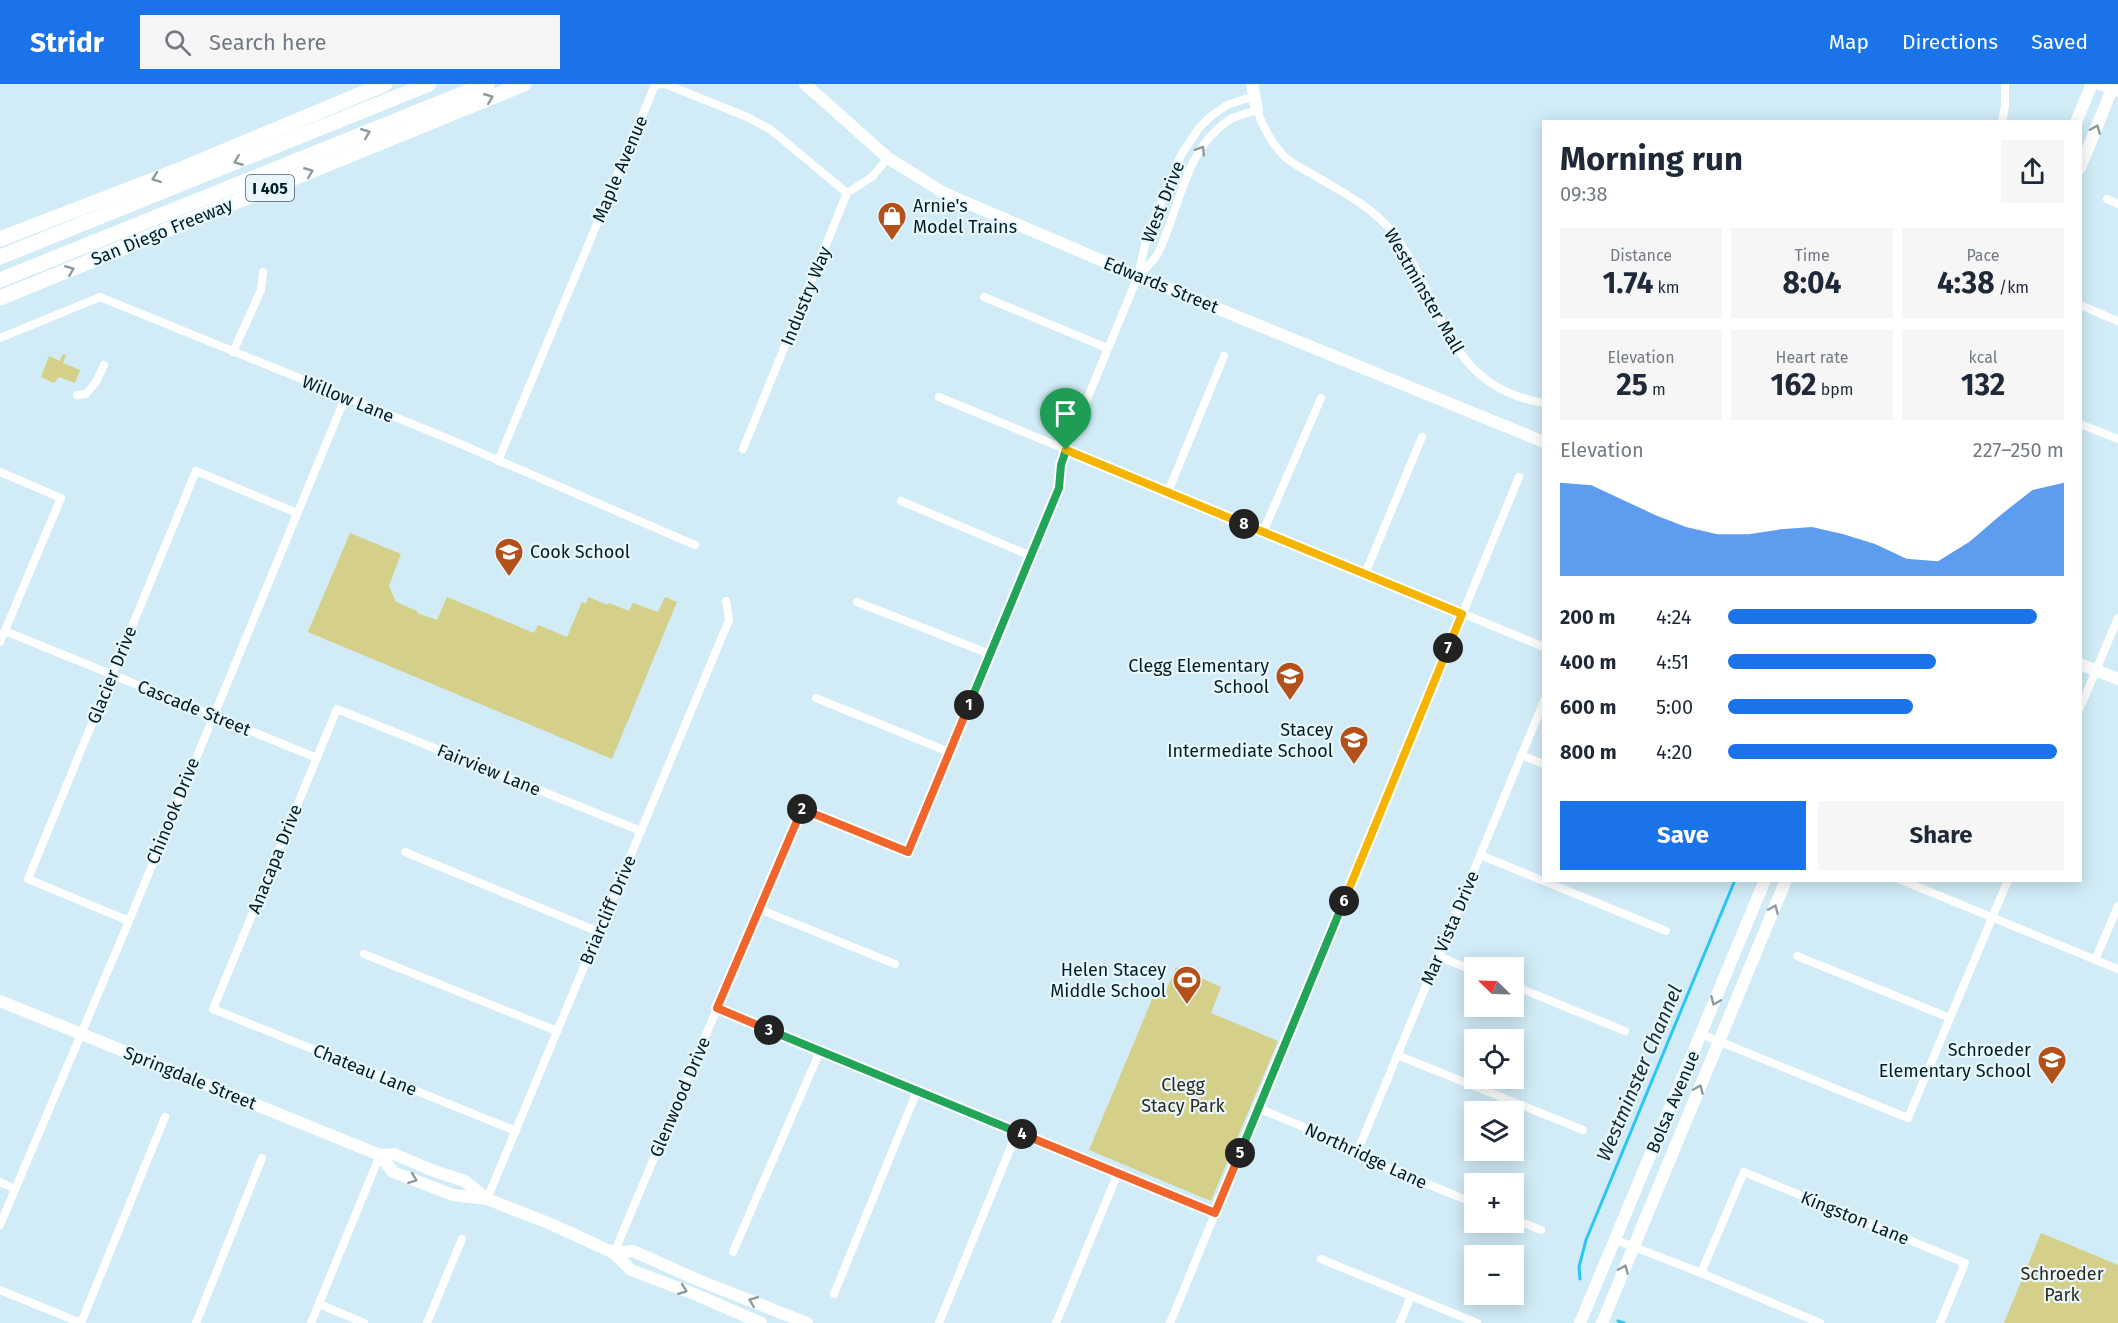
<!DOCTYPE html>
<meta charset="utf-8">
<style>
body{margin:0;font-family:"Fira Sans",sans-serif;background:#f6f6f7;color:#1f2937;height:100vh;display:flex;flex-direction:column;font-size:22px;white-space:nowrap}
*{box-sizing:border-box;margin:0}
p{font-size:20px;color:#747a83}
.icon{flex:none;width:33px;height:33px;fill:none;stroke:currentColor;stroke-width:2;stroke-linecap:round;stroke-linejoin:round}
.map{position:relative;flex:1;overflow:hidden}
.drawer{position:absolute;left:1542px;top:36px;width:540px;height:762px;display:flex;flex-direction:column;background:#fff;border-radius:0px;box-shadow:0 3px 15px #0003}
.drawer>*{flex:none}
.needle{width:39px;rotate:293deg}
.buttons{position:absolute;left:1464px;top:873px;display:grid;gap:12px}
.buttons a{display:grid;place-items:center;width:60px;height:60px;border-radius:0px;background:#fff;box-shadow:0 3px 15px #0003;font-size:30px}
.pin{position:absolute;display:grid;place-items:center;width:51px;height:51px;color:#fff;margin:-62px -26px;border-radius:50% 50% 50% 0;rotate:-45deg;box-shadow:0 0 6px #0007}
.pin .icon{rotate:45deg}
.km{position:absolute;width:30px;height:30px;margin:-15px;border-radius:50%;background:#222;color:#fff;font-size:16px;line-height:30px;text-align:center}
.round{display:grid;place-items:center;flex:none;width:63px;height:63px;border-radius:0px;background:#f6f6f7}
.summary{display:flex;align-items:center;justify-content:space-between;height:102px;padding:0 18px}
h1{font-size:33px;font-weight:700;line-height:45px}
.metrics{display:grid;grid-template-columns:repeat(3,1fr);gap:9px;height:102px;padding:6px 18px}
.metrics div{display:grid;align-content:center;border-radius:0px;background:#f6f6f7;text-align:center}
.metrics b{font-size:30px;font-weight:700}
.metrics small{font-size:16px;font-weight:400}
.metrics p{font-size:16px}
.chart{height:168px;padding:12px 18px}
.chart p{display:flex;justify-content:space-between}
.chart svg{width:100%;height:108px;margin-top:6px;fill:#1a73e8;opacity:.7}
.cta{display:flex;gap:12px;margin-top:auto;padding:12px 18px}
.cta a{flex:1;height:69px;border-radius:0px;background:#1a73e8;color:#fff;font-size:24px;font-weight:700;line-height:69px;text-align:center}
.cta a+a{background:#f6f6f7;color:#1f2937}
ul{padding:0 18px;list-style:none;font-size:20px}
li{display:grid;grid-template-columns:96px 72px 1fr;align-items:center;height:45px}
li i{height:15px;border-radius:8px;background:#1a73e8}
header{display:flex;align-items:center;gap:36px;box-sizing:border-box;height:84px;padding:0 30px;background:#1a73e8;color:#fff}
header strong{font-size:28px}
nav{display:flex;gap:33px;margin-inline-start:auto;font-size:21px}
.search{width:420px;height:54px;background:#f6f6f7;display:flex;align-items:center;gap:15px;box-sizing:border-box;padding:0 21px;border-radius:0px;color:#747a83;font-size:22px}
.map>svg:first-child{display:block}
.green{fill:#d4cf89}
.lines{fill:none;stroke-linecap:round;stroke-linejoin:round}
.stream{stroke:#2bc6f6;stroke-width:3}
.street{stroke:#fff;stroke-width:8}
.secondary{stroke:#fff;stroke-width:12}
.highway{stroke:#fff;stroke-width:15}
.oneway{stroke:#8c9a9e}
.split-1-casing{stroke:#fff;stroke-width:12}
.split-2-casing{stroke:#fff;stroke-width:12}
.split-3-casing{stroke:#fff;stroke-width:12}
.split-4-casing{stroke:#fff;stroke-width:12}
.split-5-casing{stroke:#fff;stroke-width:12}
.split-6-casing{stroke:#fff;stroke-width:12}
.split-7-casing{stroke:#fff;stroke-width:12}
.split-8-casing{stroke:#fff;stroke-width:12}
.split-9-casing{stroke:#fff;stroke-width:12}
.split-1{stroke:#22a559;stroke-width:8}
.split-2{stroke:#f0652b;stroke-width:8}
.split-3{stroke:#f0652b;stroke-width:8}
.split-4{stroke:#22a559;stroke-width:8}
.split-5{stroke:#f0652b;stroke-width:8}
.split-6{stroke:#22a559;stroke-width:8}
.split-7{stroke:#f5b400;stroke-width:8}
.split-8{stroke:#f5b400;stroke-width:8}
.split-9{stroke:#f5b400;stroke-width:8}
.labels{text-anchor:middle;stroke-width:4.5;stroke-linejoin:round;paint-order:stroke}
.shield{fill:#e9f7fc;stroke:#465f68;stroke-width:1.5}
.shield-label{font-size:16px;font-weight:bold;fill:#001e28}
.street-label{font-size:18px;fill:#001e28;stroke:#e9f7fc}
.poi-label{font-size:18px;fill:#001e28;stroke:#e9f7fc;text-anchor:end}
.park-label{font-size:18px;fill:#2e2c18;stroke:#e9f7fc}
.water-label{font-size:20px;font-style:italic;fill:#172e37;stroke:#e9f7fc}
</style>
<header>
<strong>Stridr</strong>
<div class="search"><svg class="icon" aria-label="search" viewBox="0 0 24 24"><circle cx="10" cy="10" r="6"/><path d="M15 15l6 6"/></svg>Search here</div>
<nav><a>Map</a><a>Directions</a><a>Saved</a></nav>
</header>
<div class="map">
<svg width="2118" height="1239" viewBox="0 0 2118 1239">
<rect width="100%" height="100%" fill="#d1ecf7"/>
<g class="green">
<polygon points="63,270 66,271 63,279 80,286 75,299 59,293 54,299 41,293 49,272 60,277"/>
<polygon points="350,449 401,470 389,502 396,518 417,527 417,529 437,536 447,513 534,549 538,541 567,553 582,518 586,520 588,513 608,521 609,519 629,527 633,519 658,528 665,513 677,518 612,675 308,548"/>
<polygon points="1176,883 1221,903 1211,929 1278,957 1211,1117 1089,1066 1156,906 1165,909"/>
<polygon points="2041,1149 2118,1181 2118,1239 2004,1239"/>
</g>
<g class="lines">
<g class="stream">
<polyline points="1580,1195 1579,1183 1586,1156 1735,796"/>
<polyline points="1618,1237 1624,1239"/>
</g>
<g class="street">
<polyline points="2094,0 2118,9"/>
<polyline points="2002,38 2005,22 2005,0"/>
<polyline points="2107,115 2118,120"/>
<path d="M1138 192C1144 185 1152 179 1157 171 1180 127 1184 63 1231 35 1239 31 1249 29 1257 26 1263 43 1272 60 1285 73 1293 80 1303 85 1312 90 1338 106 1366 119 1387 142 1445 209 1439 302 1544 319"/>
<polyline points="984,213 1107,264"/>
<polyline points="2080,221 2118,237"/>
<polyline points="0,254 100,213 449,355 695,461"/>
<polyline points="233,268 261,206 263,188"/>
<polyline points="77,311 86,310 96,298 104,281"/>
<polyline points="939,313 1544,563"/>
<polyline points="2080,340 2118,355"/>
<polyline points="743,365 847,109 872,93 888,74"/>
<polyline points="498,377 655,1 665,0 745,32 770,45 847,109"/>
<polyline points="0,388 61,414 0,558"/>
<polyline points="1168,408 1224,272"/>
<polyline points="901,417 1031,472"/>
<polyline points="1263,448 1321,314"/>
<polyline points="1365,490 1422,353"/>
<polyline points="857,518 990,570"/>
<polyline points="5,547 317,674"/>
<polyline points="816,614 949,668"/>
<polyline points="2080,624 2118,534"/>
<polyline points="1521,671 1544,680"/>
<polyline points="405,768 599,848"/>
<polyline points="1480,771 1666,847"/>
<polyline points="1901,796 2118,885"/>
<polyline points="759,825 895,880"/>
<polyline points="129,837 28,795 196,387 297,429"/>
<polyline points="364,870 557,947"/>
<polyline points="1438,872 1474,887"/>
<polyline points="1797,872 1950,934"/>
<polyline points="2095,876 2118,822"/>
<polyline points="1514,902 1625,947"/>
<polyline points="717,924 1215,1129"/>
<polyline points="1701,950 1908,1034 2008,796"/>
<polyline points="1397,971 1583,1046"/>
<polyline points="1258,1024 1323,1051 1356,1071 1474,1119"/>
<polyline points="516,1047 213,925 337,625 641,747"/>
<polyline points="1356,1071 1544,617"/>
<polyline points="0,1098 15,1105"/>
<polyline points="487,1115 729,536 726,517"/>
<polyline points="1514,1135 1541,1146"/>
<polyline points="0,1141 129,837 345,314"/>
<polyline points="1616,1156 1701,1189 1820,1239"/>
<polyline points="733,1168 820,967"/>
<polyline points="614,1169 801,725 908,768 1059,404 1061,381 1066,366 1138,192 1147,152 1181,71 1199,44 1210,33 1227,21 1254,12"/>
<polyline points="1321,1175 1477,1239"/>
<polyline points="1701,1189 1744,1088 1965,1179 1940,1239"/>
<polyline points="0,1206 81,1239"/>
<polyline points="834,1210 917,1007"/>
<polyline points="319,1220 364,1239"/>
<polyline points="81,1239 165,1033"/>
<polyline points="196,1239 262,1074"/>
<polyline points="311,1239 380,1071"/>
<polyline points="427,1239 462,1155"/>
<polyline points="939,1239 1017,1048"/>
<polyline points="1056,1239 1118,1089"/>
<polyline points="1170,1239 1519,393"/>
<polyline points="1400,1239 1411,1212"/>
</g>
<g class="secondary">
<polyline points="805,0 888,74 944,109 1138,192 1544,358"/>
<polyline points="1252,0 1257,26"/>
<polyline points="2076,38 2092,0"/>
<polyline points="2080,84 2114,0"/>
<polyline points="2080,580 2118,595"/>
<polyline points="0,917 380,1071 394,1070 434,1087 465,1097 487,1115"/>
<polyline points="380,1071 393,1088 453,1111 487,1115 551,1140 614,1169 631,1186 697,1211 761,1239"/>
<polyline points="614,1169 633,1167 698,1196 807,1239"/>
<polyline points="1580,1239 1765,796"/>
<polyline points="1602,1239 1786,796"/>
</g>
<g class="highway">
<polyline points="0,155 179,86 385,0"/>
<polyline points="0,173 429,0"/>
<polyline points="0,196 487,0"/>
<polyline points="0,214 524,0"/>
</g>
</g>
<defs><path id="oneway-chevron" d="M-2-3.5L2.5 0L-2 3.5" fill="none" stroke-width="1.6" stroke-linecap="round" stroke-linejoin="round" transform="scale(1.5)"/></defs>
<g class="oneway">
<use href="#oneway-chevron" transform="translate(489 14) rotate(-22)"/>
<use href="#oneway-chevron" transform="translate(2096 45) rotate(-68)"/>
<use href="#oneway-chevron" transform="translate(366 49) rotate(-22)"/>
<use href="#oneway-chevron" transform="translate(1201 66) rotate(-58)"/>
<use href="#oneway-chevron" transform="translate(238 77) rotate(158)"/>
<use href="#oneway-chevron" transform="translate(309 88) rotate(-22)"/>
<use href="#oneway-chevron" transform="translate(156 94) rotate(160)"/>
<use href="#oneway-chevron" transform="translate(70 186) rotate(-22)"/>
<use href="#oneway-chevron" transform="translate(1774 825) rotate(-67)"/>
<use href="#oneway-chevron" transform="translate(1715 917) rotate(113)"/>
<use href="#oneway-chevron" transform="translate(1699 1005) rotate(-67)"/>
<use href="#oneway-chevron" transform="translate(413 1095) rotate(21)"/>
<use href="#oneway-chevron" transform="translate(1624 1185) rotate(-67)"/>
<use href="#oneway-chevron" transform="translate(683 1206) rotate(21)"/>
<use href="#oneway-chevron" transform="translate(753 1217) rotate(-158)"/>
</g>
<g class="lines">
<g class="split-1-casing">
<polyline id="split-1" points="969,621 1059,404 1061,381 1066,366"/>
</g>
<g class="split-2-casing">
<polyline id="split-2" points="802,725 908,768 969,621"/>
</g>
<g class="split-3-casing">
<polyline id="split-3" points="769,946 717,924 802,725"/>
</g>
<g class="split-4-casing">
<polyline id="split-4" points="769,946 1022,1050"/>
</g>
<g class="split-5-casing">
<polyline id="split-5" points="1022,1050 1215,1129 1240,1069"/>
</g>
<g class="split-6-casing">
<polyline id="split-6" points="1240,1069 1344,817"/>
</g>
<g class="split-7-casing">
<polyline id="split-7" points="1344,817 1448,564"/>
</g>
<g class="split-8-casing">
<polyline id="split-8" points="1244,440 1462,530 1448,564"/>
</g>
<g class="split-9-casing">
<polyline id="split-9" points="1066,366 1244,440"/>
</g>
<use href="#split-1" class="split-1"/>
<use href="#split-2" class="split-2"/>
<use href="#split-3" class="split-3"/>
<use href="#split-4" class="split-4"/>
<use href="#split-5" class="split-5"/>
<use href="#split-6" class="split-6"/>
<use href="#split-7" class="split-7"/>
<use href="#split-8" class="split-8"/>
<use href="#split-9" class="split-9"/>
</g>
<defs>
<g id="shop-pin" transform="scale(1.5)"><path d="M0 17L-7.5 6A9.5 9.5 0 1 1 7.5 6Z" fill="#b4511b" stroke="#e9f7fc"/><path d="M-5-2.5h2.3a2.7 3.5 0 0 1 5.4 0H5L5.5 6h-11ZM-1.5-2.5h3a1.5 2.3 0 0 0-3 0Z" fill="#fff"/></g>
<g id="school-pin" transform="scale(1.5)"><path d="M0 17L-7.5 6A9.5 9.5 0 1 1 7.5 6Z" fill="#b4511b" stroke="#e9f7fc"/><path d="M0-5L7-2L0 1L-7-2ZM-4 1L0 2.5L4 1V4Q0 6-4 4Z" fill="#fff"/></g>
<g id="stadium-pin" transform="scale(1.5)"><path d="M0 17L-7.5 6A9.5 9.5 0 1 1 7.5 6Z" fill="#b4511b" stroke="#e9f7fc"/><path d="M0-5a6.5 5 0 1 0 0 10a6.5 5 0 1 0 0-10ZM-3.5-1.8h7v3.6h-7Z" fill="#fff"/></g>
</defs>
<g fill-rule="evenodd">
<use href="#shop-pin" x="892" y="132"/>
<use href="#school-pin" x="509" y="468"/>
<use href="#school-pin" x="1290" y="592"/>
<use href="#school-pin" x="1354" y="656"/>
<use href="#stadium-pin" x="1187" y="896"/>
<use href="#school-pin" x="2052" y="976"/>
</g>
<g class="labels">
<rect class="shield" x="246" y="91" width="48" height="26" rx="4.5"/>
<g class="shield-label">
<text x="270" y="110">I 405</text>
</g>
<g class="street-label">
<text transform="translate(620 85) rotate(-67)" y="6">Maple Avenue</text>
<text transform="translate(1163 118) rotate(-68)" y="6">West Drive</text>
<text transform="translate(162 148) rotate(-22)" y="6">San Diego Freeway</text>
<text transform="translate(1161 201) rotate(22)" y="6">Edwards Street</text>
<text transform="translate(1424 207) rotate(60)" y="6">Westminster Mall</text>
<text transform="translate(806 212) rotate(-68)" y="6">Industry Way</text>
<text transform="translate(348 315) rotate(22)" y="6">Willow Lane</text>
<text transform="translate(112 591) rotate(-68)" y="6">Glacier Drive</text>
<text transform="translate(194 624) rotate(22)" y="6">Cascade Street</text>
<text transform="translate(489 686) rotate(22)" y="6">Fairview Lane</text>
<text transform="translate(173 727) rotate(-68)" y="6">Chinook Drive</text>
<text transform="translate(275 775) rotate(-68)" y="6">Anacapa Drive</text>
<text transform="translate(608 826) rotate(-67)" y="6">Briarcliff Drive</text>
<text transform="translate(1450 844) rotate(-67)" y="6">Mar Vista Drive</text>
<text transform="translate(365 986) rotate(22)" y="6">Chateau Lane</text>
<text transform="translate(190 994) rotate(22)" y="6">Springdale Street</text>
<text transform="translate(680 1013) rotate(-67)" y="6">Glenwood Drive</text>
<text transform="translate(1673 1018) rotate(-67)" y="6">Bolsa Avenue</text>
<text transform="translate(1366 1072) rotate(25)" y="6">Northridge Lane</text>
<text transform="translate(1855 1134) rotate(22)" y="6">Kingston Lane</text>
</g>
<g class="poi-label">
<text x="913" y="128" text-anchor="start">Arnie's<tspan x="913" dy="21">Model Trains</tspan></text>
<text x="530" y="474" text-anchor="start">Cook School</text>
<text x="1269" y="588">Clegg Elementary<tspan x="1269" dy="21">School</tspan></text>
<text x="1333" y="652">Stacey<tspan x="1333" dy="21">Intermediate School</tspan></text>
<text x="1166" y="892">Helen Stacey<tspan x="1166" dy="21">Middle School</tspan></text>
<text x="2031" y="972">Schroeder<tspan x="2031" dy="21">Elementary School</tspan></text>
</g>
<g class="park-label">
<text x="1183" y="1007">Clegg<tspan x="1183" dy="21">Stacy Park</tspan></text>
<text x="2062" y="1196">Schroeder<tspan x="2062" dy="21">Park</tspan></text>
</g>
<g class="water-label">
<text transform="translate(1639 989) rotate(-67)" y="7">Westminster Channel</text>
</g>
</g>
</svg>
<div class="buttons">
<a><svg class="needle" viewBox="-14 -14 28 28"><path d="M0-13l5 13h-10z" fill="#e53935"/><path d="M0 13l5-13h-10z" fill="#747a83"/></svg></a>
<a><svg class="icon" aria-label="locate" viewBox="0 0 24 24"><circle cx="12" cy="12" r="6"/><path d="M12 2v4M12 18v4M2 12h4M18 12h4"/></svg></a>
<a><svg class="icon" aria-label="layers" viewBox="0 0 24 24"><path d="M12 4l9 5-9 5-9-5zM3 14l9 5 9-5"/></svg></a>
<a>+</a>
<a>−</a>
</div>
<div class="pin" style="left:1066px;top:366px;background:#1e9e55"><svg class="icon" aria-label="arrive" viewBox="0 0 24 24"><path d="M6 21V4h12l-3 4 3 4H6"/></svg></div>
<b class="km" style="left:969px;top:621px">1</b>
<b class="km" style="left:802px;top:725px">2</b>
<b class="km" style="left:769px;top:946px">3</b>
<b class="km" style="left:1022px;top:1050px">4</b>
<b class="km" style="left:1240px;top:1069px">5</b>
<b class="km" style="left:1344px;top:817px">6</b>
<b class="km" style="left:1448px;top:564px">7</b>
<b class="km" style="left:1244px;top:440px">8</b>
<section class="drawer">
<div class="summary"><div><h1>Morning run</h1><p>09:38</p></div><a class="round"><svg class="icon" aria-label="share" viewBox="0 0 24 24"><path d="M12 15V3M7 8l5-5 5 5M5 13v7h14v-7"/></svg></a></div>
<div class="metrics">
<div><p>Distance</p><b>1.74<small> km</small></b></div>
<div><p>Time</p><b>8:04</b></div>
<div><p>Pace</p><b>4:38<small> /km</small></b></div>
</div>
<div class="metrics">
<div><p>Elevation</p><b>25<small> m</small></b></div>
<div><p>Heart rate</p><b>162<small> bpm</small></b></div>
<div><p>kcal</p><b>132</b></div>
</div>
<div class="chart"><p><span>Elevation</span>227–250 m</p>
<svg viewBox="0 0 160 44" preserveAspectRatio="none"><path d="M0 44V6L10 7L20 13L30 19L40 24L50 27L60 27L70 25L80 24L90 27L100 31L110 37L120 38L130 30L140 19L150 9L160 6V44z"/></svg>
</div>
<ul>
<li><b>200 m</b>4:24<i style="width:92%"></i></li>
<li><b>400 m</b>4:51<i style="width:62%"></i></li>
<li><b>600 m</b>5:00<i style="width:55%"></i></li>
<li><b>800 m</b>4:20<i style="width:98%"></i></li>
</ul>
<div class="cta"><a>Save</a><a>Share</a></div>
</section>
</div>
